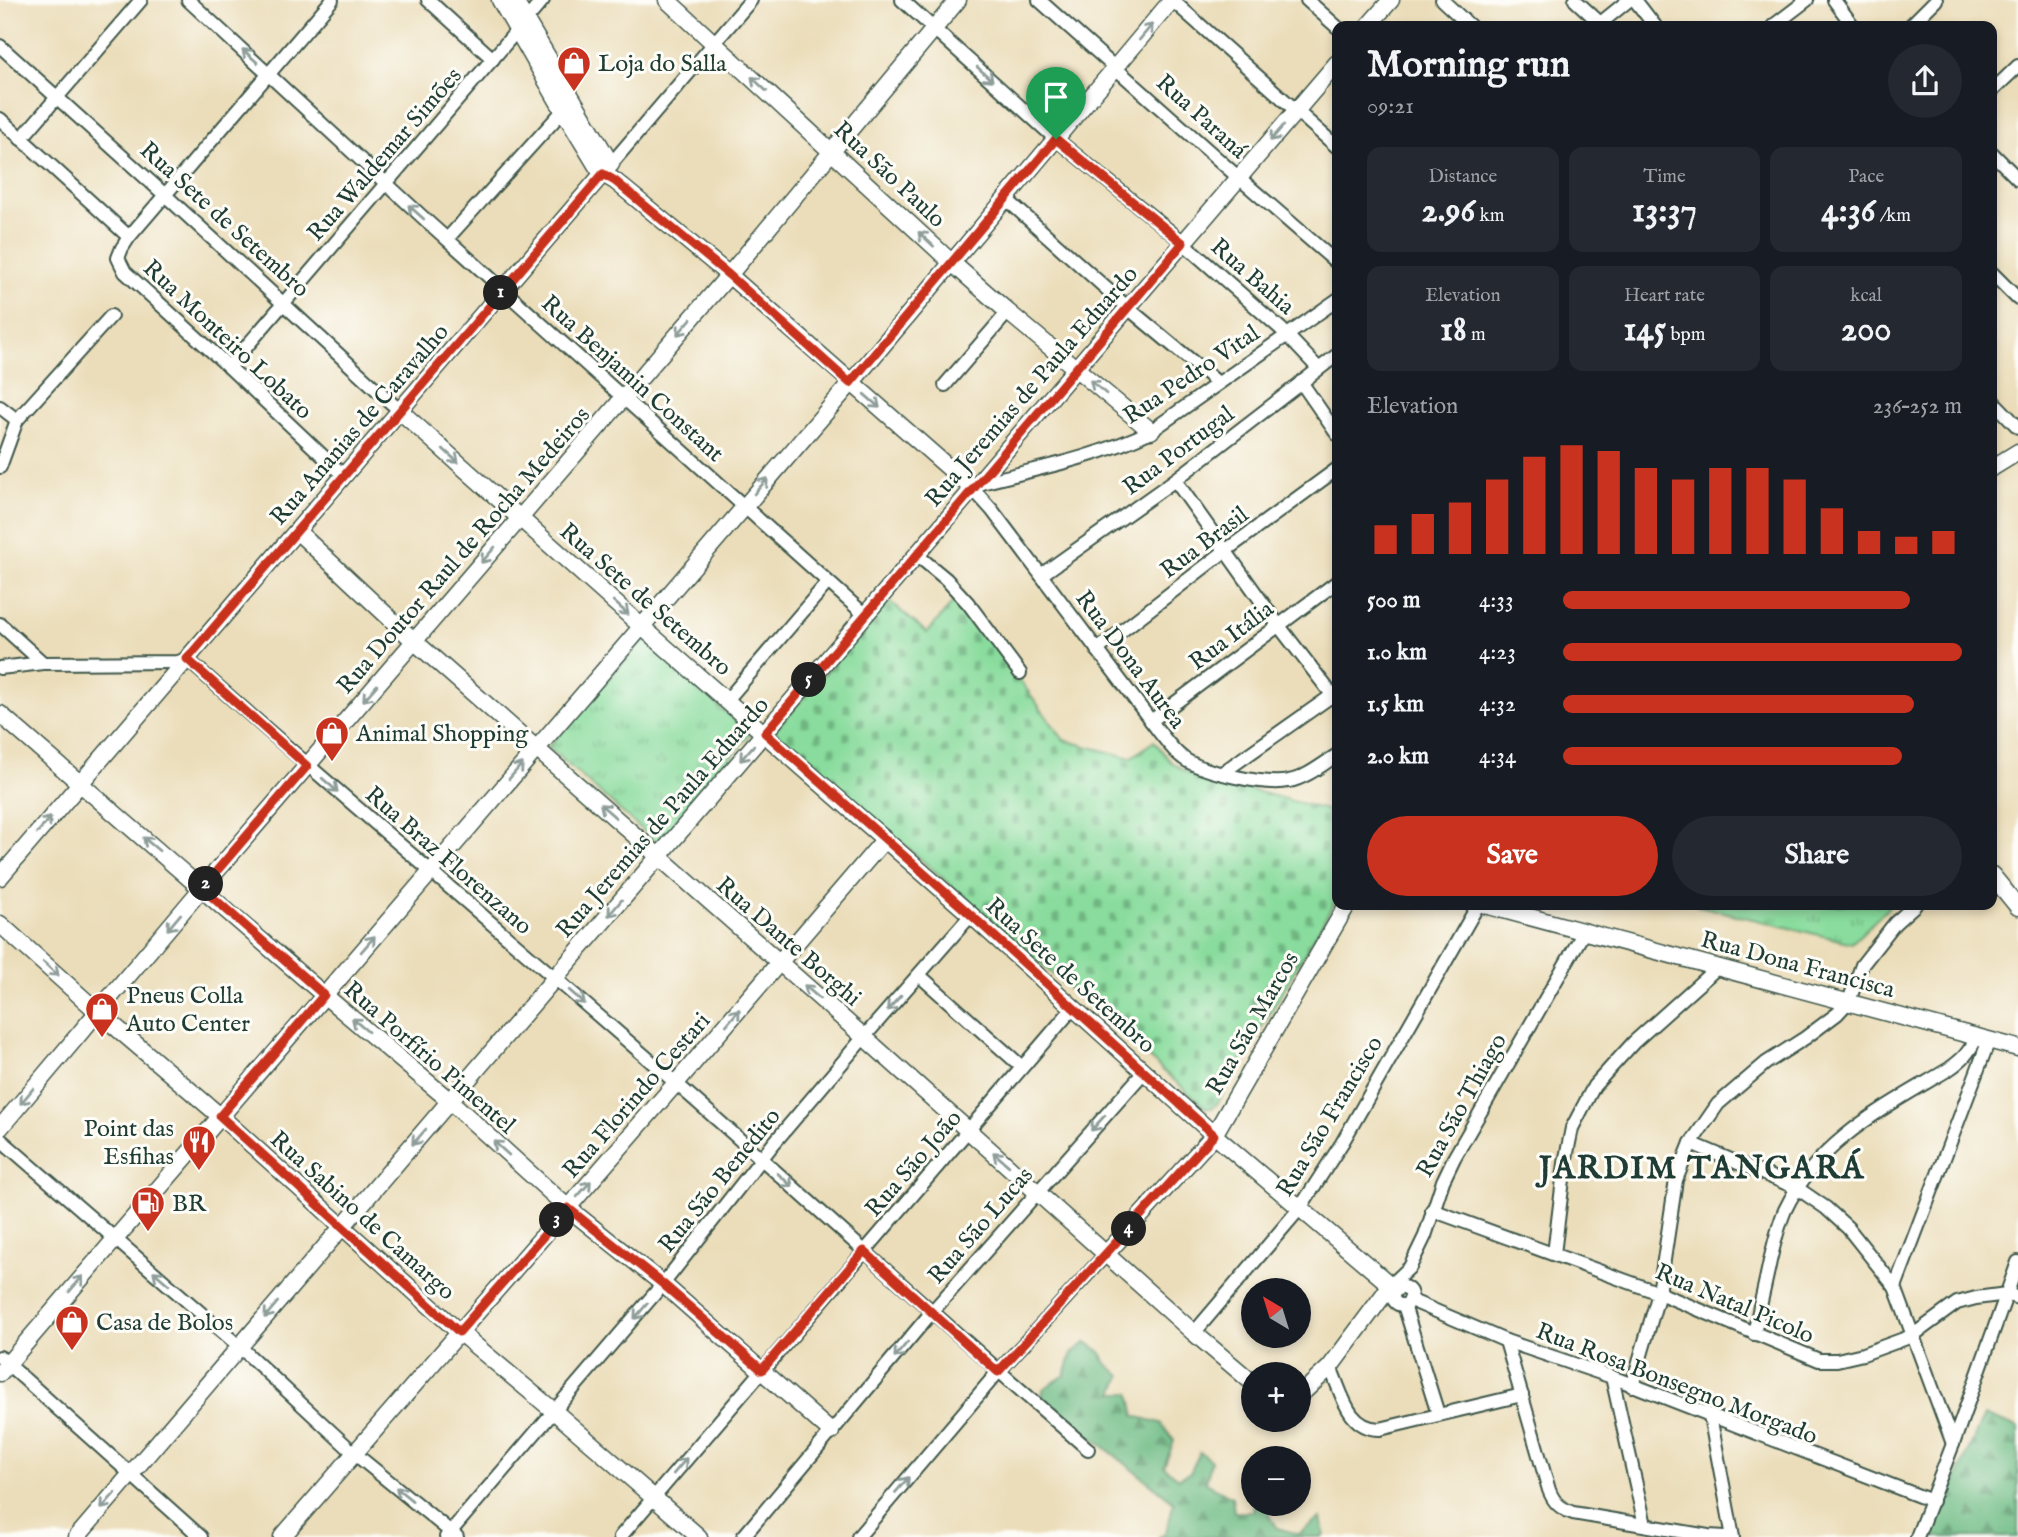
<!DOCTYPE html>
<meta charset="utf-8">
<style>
body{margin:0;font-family:"IM FELL English",serif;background:#242831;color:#f1f3f6;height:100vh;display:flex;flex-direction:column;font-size:26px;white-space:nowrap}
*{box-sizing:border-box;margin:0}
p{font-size:23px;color:#9ea1a6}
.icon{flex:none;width:38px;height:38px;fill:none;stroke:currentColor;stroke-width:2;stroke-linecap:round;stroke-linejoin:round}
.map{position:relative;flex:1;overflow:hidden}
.drawer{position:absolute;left:1332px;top:21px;width:665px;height:889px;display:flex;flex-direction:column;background:#171b24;border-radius:14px;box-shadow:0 4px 10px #0003}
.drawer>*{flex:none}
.needle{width:46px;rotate:322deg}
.buttons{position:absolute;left:1241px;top:1278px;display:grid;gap:14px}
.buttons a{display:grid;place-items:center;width:70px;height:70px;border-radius:50%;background:#171b24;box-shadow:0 4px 10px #0003;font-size:35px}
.pin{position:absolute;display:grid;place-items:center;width:60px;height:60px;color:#fff;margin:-72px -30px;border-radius:50% 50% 50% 0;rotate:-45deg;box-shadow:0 0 7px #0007}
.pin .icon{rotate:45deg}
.km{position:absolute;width:35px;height:35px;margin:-18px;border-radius:50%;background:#222;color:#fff;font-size:19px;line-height:35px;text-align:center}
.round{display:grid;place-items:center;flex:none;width:74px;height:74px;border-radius:37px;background:#242831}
.summary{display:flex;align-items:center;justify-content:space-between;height:119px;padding:0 35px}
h1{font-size:38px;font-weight:700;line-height:52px}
.metrics{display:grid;grid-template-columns:repeat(3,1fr);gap:10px;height:119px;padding:7px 35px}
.metrics div{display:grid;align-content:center;border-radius:14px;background:#242831;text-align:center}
.metrics b{font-size:35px;font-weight:700}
.metrics small{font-size:19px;font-weight:400}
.metrics p{font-size:19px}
.chart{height:196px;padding:14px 35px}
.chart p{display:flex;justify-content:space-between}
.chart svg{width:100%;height:126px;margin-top:7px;stroke:#c8321e;stroke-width:6}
.cta{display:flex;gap:14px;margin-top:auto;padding:14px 35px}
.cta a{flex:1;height:80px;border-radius:42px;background:#c8321e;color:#fff;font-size:28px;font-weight:700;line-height:80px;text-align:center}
.cta a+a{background:#242831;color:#f1f3f6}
ul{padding:0 35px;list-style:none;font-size:23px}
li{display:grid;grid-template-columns:112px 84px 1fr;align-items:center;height:52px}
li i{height:18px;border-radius:9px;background:#c8321e}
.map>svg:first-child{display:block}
.grass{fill:url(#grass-tufts);stroke:#548c68;stroke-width:2}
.forest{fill:url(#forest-firs);stroke:#467c5c;stroke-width:2}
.cemetery{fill:url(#cemetery-stones);stroke:#548c68;stroke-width:2}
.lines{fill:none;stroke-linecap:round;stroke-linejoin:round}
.minor-casing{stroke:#3e5548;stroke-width:16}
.tertiary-casing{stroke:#3e5548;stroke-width:19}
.minor{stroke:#fff;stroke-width:12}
.tertiary{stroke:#fff;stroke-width:16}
.oneway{stroke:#8f9e9a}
.route-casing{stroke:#fff;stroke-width:14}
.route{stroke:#c8321e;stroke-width:9}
.labels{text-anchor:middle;stroke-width:6;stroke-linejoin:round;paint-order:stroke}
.poi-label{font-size:24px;fill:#1f3d34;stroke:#fdfcf7;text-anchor:start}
.street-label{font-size:24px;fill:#1f3d34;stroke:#fdfcf7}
.district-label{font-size:32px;font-weight:bold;letter-spacing:2px;fill:#1f3d34;stroke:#fdfcf7}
</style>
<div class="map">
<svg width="2018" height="1537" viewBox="0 0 2018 1537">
<defs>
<pattern id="grass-tufts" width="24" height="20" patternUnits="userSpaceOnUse" patternTransform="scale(1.75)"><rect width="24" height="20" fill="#89dc9d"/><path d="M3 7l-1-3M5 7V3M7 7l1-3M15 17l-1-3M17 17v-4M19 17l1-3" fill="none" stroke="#6fb481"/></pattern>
<pattern id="forest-firs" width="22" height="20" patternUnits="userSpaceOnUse" patternTransform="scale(1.75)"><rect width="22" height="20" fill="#6ebc84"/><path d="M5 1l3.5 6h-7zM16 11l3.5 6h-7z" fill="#5a9a6d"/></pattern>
<pattern id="cemetery-stones" width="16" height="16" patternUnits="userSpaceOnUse" patternTransform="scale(1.75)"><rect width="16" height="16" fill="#89dc9d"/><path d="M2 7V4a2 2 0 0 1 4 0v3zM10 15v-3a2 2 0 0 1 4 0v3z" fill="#6fb481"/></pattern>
</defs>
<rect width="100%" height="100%" fill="#fdfcf7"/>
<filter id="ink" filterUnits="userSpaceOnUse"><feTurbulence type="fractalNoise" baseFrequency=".0143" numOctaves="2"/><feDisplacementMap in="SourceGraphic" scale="14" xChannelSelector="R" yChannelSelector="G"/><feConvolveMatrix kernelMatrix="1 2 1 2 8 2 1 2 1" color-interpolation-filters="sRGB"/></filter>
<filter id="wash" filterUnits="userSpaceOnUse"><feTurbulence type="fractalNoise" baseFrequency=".00686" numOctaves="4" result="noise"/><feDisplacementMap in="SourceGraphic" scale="28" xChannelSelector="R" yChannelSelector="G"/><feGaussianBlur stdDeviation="1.57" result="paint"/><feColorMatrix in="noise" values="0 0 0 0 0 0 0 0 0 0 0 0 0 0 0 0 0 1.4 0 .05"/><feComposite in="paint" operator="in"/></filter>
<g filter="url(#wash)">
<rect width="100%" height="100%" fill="#ebddb9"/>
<g class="grass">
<polygon points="644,638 750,734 658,844 548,747"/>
<polygon points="1695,905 1891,905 1852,943"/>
</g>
<g class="forest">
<polygon points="1087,1342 1101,1352 1105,1362 1121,1376 1114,1393 1130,1393 1135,1416 1161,1423 1174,1441 1164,1467 1179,1478 1190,1473 1200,1452 1211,1461 1206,1483 1232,1497 1234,1512 1253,1512 1254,1503 1273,1503 1269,1512 1277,1528 1298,1534 1321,1518 1324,1533 1322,1537 1159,1537 1166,1532 1174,1502 1056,1409 1042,1401 1043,1389 1065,1375 1072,1353"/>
<polygon points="1984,1415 2018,1428 2018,1537 1930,1537"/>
</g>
<polygon class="cemetery" points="956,599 962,602 1064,740 1131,758 1154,741 1171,762 1188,773 1337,813 1337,898 1217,1104 1213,1108 1206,1108 774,731 889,601 927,633"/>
</g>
<g filter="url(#ink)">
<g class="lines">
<g class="minor-casing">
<g id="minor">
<polyline points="188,0 429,223 865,615"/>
<polyline points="332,0 129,237 122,248 118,258 125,272 229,367 344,476"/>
<polyline points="428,0 493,59"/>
<polyline points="902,0 1056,139 1173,234 1281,329 1318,368"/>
<polyline points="1039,0 1230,170 1337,263"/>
<polyline points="1172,0 1337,147"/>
<polyline points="1307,0 1337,27"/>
<polyline points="1442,0 1470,26"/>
<polyline points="1575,0 1600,23"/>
<polyline points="1635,0 1655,26"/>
<polyline points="1834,0 1853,26"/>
<polyline points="1597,26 1629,0"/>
<polyline points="1773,26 1807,0"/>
<polyline points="1910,26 1936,0"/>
<polyline points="0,46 165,195 400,411"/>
<polyline points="1992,91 2018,66"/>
<polyline points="0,119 129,237"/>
<polyline points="21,139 141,0"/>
<polyline points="1992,153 2018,179"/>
<polyline points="611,164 751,0"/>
<polyline points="1005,198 1128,308 1218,383"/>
<polyline points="447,239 569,104"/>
<polyline points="1992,273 2018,299"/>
<polyline points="229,367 543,0"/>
<polyline points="1301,382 1337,434"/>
<polyline points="945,385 1008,312"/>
<polyline points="1992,400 2018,427"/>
<polyline points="0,407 17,420"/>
<polyline points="0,467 17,420 111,316"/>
<polyline points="1175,480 1279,626 1337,701"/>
<path d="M977 484C1036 469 1096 458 1151 431L1337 300"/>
<path d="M973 489 992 510 1157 729C1165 739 1172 750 1183 758 1201 772 1266 786 1289 781 1306 778 1323 764 1337 755"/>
<polyline points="917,555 946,579 968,603 1020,673"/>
<polyline points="1041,575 1175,480 1337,355"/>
<polyline points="0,624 43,663"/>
<polyline points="1097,650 1225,551 1337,469"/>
<path d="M0 668 43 663 178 662 187 659C349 803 515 942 678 1085 815 1205 949 1329 1088 1449"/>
<polyline points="727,700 828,582"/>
<polyline points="1151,721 1337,582"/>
<polyline points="1222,773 1337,692"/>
<polyline points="919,975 1022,1067"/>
<polyline points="0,1139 240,1347 354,1453 457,1537"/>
<polyline points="1691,1143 1797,1188 1826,1208 1848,1228 1895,1287 1953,1444"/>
<polyline points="1432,1210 1659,1293 1819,1360 1837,1360 1863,1354 1912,1336 1957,1303 1976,1298 2007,1294 2018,1298"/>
<polyline points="1554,1254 1565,1163 1572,1128 1594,1086 1634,1042 1719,966"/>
<polyline points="1391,1285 1410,1267 1425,1236 1443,1181 1454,1158 1585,930"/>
<circle cx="1402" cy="1296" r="9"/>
<polyline points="1895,1287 1989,1040"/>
<polyline points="1410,1300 1506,1341 1612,1377 1932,1501"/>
<polyline points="1404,1305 1438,1414"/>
<polyline points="1194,1333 1300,1208 1342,1143 1478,905"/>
<path d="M1754 1334C1759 1310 1765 1285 1770 1261 1774 1244 1778 1226 1785 1210 1818 1140 1886 1107 1949 1069 1962 1060 1970 1052 1976 1038"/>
<path d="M1506 1341 1549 1490C1554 1503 1560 1508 1573 1513L1708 1536 1726 1537"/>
<polyline points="0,1357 201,1537"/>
<path d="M1330 1367C1342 1392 1347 1429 1380 1429L1522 1395"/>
<polyline points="1612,1377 1645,1525"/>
<polyline points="1632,1386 1659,1293 1676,1180 1691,1143 1718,1104 1766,1063 1805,1038 1837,1014 1849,1001 1862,965 1895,923 1915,905"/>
<polyline points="1710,1416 1733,1537"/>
<polyline points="446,1537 663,1284 774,1143 864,1037 971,915"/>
<polyline points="620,1537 1073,1008"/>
<polyline points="743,1537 931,1313 1144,1072"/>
<polyline points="858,1537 998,1372 1106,1254"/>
<polyline points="1917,1537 1953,1444 2018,1262"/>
</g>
</g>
<g class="tertiary-casing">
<g id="tertiary">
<polyline points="500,0 563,110 598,168 603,174 615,181 729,275 973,489"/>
<polyline points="667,0 951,262 1008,312 1151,431"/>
<polyline points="1368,26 1391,0"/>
<polyline points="400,411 641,626 971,915 1214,1135 1395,1289"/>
<polyline points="1992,468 2018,452"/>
<polyline points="297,531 414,641 864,1037 1194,1333 1253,1383"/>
<polyline points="0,714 324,995 450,1101 568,1208 663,1284 831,1432"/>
<polyline points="1992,875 2018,907"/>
<polyline points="0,877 611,164 514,0"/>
<polyline points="1485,905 2018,1048"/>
<polyline points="0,924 98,1012 220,1116 459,1332 555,1412 699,1537"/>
<polyline points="0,1128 202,888 729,275 958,0"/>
<polyline points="1106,1254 1214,1135 1347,905"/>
<polyline points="0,1373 851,383 1172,0"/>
<polyline points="1298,1397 1330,1367 1391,1285"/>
<polyline points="77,1537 1337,63"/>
<polyline points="282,1537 676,1083 885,839"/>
</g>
</g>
<use href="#minor" class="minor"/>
<use href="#tertiary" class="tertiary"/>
</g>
<defs><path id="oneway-shaft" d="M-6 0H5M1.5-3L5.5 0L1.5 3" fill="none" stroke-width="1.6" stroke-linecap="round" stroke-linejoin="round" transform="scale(1.75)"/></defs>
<g class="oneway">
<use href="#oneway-shaft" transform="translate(1146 32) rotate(-50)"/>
<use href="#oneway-shaft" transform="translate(250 56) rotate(-138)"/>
<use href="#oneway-shaft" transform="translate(985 74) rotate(42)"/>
<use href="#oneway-shaft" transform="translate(759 84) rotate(-137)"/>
<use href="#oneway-shaft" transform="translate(1277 133) rotate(131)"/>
<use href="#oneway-shaft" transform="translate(416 212) rotate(-138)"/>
<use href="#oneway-shaft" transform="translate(926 239) rotate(-137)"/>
<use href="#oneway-shaft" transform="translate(684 327) rotate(131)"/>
<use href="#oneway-shaft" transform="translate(1098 387) rotate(-140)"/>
<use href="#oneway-shaft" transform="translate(872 401) rotate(41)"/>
<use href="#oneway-shaft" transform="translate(451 456) rotate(42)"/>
<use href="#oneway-shaft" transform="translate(761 486) rotate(-49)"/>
<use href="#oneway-shaft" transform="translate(488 555) rotate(131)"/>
<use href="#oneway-shaft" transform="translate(621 608) rotate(42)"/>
<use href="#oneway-shaft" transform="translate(370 693) rotate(131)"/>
<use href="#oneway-shaft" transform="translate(747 753) rotate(131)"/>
<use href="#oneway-shaft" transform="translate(516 771) rotate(-49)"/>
<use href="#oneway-shaft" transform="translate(330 785) rotate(41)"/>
<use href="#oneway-shaft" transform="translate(608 811) rotate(-139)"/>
<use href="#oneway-shaft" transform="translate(44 825) rotate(-49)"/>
<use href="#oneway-shaft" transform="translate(151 844) rotate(-140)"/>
<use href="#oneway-shaft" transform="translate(615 908) rotate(130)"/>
<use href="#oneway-shaft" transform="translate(174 922) rotate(130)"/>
<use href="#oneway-shaft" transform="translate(368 944) rotate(-49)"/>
<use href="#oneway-shaft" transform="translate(51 969) rotate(42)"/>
<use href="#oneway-shaft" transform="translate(812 992) rotate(-139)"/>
<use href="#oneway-shaft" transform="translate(577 997) rotate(41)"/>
<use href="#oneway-shaft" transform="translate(894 1003) rotate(132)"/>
<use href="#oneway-shaft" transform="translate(733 1017) rotate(-50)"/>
<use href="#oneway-shaft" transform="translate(360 1025) rotate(-140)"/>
<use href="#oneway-shaft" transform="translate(27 1096) rotate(130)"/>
<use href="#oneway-shaft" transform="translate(1098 1123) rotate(132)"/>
<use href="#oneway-shaft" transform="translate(419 1137) rotate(131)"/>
<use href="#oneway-shaft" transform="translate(501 1148) rotate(-138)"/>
<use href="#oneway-shaft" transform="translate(1001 1159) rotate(-139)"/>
<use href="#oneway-shaft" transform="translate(785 1180) rotate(42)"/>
<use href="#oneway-shaft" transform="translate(584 1189) rotate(-49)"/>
<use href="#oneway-shaft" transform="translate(161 1278) rotate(-139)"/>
<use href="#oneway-shaft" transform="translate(76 1284) rotate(-49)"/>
<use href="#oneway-shaft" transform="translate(271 1310) rotate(130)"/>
<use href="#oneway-shaft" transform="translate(641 1311) rotate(130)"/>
<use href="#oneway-shaft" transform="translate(901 1350) rotate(130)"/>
<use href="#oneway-shaft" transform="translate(680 1466) rotate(-50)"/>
<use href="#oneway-shaft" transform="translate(902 1485) rotate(-49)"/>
<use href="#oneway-shaft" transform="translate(404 1494) rotate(-141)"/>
<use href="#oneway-shaft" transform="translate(108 1501) rotate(131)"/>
</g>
</g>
<g class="lines" filter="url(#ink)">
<g class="route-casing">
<polygon id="route" points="1056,139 1183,243 765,733 971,915 1214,1135 998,1372 864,1251 762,1370 663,1284 568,1208 459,1332 220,1116 324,995 202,888 307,766 187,659 603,174 615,181 729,275 850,383"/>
</g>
<use href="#route" class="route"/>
</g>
<defs>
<g id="shop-pin" transform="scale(1.75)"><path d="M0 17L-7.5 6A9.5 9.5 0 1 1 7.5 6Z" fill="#c8321e" stroke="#fdfcf7"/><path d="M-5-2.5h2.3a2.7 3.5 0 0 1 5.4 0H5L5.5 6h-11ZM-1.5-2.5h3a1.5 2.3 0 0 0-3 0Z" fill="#fff"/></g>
<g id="restaurant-pin" transform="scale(1.75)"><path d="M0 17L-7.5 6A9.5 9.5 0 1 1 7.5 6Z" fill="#c8321e" stroke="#fdfcf7"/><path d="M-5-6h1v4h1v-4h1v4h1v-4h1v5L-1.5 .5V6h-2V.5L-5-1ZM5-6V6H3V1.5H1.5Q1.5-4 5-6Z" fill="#fff"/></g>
<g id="fuel-pin" transform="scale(1.75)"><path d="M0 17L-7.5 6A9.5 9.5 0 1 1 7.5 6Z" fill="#c8321e" stroke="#fdfcf7"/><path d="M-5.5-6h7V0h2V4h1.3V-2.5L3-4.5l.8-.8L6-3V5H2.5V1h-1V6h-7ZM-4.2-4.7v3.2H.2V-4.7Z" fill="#fff"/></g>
</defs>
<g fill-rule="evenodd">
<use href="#shop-pin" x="574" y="63"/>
<use href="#shop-pin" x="332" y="733"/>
<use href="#shop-pin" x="102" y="1009"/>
<use href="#restaurant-pin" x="199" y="1142"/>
<use href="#fuel-pin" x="148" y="1203"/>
<use href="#shop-pin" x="72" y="1322"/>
</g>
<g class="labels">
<g class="poi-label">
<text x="598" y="71">Loja do Salla</text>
<text x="356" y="741">Animal Shopping</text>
<text x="126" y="1003">Pneus Colla<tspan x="126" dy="28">Auto Center</tspan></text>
<text x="174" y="1136" text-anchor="end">Point das<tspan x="174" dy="28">Esfihas</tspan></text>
<text x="172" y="1211">BR</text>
<text x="96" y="1330">Casa de Bolos</text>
</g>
<g class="street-label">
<text transform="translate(1202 116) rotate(42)" y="8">Rua Paraná</text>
<text transform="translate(384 154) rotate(-49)" y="8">Rua Waldemar Simões</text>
<text transform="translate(890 174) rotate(43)" y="8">Rua São Paulo</text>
<text transform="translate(225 219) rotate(42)" y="8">Rua Sete de Setembro</text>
<text transform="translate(1253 276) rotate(41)" y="8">Rua Bahia</text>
<text transform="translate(228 339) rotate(43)" y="8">Rua Monteiro Lobato</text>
<text transform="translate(1191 374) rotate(-34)" y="8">Rua Pedro Vital</text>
<text transform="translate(633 378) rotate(42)" y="8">Rua Benjamin Constant</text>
<text transform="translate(1031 386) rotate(-49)" y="8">Rua Jeremias de Paula Eduardo</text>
<text transform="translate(359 424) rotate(-49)" y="8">Rua Ananias de Caravalho</text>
<text transform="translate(1178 450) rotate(-37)" y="8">Rua Portugal</text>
<text transform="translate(1204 542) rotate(-37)" y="8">Rua Brasil</text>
<text transform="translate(463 550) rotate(-49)" y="8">Rua Doutor Raul de Rocha Medeiros</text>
<text transform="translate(646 599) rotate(41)" y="8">Rua Sete de Setembro</text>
<text transform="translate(1231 635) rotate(-37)" y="8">Rua Itália</text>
<text transform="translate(1131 659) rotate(53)" y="8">Rua Dona Aurea</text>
<text transform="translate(662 817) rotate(-49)" y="8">Rua Jeremias de Paula Eduardo</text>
<text transform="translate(449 860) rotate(41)" y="8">Rua Braz Florenzano</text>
<text transform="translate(789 941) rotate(41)" y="8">Rua Dante Borghi</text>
<text transform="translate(1798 964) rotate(15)" y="8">Rua Dona Francisca</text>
<text transform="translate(1071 975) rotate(42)" y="8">Rua Sete de Setembro</text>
<text transform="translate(1252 1023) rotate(-60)" y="8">Rua São Marcos</text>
<text transform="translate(430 1057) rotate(41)" y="8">Rua Porfírio Pimentel</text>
<text transform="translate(636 1095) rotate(-49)" y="8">Rua Florindo Cestari</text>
<text transform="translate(1461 1105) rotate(-61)" y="8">Rua São Thiago</text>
<text transform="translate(1329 1116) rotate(-59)" y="8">Rua São Francisco</text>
<text transform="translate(913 1163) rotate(-49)" y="8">Rua São João</text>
<text transform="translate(719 1180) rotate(-51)" y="8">Rua São Benedito</text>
<text transform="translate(363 1215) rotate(42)" y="8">Rua Sabino de Camargo</text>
<text transform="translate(980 1225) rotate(-49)" y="8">Rua São Lucas</text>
<text transform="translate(1735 1303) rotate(23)" y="8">Rua Natal Picolo</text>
<text transform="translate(1677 1383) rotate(21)" y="8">Rua Rosa Bonsegno Morgado</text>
</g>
<g class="district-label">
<text x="1702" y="1178">JARDIM TANGARÁ</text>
</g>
</g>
</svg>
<div class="buttons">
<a><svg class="needle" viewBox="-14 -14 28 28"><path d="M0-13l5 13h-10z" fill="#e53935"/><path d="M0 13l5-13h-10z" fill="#9ea1a6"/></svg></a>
<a>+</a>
<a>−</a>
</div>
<div class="pin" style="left:1056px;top:139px;background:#1e9e55"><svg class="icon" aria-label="arrive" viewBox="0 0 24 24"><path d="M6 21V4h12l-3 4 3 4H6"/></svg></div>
<b class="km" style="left:501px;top:293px">1</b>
<b class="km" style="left:206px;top:884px">2</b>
<b class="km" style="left:557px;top:1220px">3</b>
<b class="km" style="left:1129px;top:1229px">4</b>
<b class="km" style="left:809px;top:680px">5</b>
<section class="drawer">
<div class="summary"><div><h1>Morning run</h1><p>09:21</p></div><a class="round"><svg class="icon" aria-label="share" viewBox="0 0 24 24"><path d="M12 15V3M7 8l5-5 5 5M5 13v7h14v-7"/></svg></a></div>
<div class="metrics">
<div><p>Distance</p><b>2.96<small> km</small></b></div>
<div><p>Time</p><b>13:37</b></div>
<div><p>Pace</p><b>4:36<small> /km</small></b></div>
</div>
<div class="metrics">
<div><p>Elevation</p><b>18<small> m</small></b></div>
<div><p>Heart rate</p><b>145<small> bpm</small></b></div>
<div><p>kcal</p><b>200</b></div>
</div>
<div class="chart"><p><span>Elevation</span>236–252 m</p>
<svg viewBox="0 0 160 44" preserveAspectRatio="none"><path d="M5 44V34M15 44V30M25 44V26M35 44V18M45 44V10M55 44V6M65 44V8M75 44V14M85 44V18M95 44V14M105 44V14M115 44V18M125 44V28M135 44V36M145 44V38M155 44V36"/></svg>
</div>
<ul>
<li><b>500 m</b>4:33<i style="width:87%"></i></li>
<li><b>1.0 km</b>4:23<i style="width:100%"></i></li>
<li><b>1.5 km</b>4:32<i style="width:88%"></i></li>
<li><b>2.0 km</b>4:34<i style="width:85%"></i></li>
</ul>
<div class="cta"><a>Save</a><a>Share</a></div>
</section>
</div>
